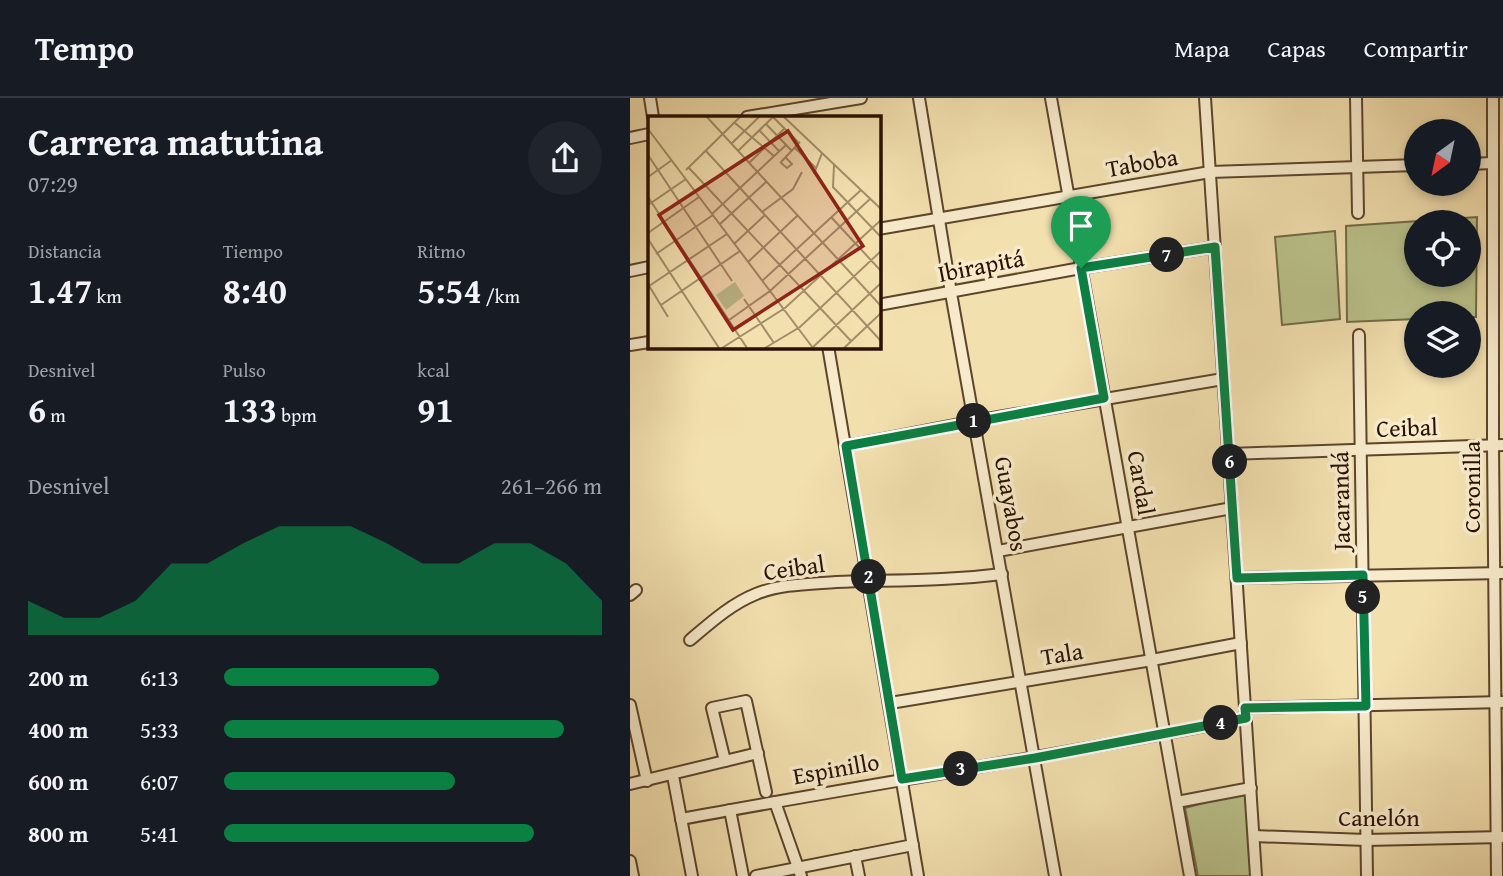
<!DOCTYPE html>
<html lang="es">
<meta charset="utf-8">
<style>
body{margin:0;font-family:"Gentium Book Plus",serif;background:#20242c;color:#f1f3f6;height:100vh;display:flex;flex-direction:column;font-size:26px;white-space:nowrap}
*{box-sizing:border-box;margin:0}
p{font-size:23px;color:#9ea1a6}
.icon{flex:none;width:38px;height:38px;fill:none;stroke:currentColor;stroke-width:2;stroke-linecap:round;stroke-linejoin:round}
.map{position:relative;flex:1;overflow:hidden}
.sheet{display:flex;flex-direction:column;background:#171b24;width:630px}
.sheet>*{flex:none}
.needle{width:46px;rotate:213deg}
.tools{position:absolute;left:774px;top:21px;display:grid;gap:14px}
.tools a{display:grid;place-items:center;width:77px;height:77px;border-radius:50%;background:#171b24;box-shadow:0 4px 10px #0003;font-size:35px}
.pin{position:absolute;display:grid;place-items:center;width:60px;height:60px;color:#fff;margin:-72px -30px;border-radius:50% 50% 50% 0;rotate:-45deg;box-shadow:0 0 7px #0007}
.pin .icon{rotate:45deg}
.km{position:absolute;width:35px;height:35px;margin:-18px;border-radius:50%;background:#222;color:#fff;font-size:19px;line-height:35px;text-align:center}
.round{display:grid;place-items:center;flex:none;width:74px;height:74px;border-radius:37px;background:#20242c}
.head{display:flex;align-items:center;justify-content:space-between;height:119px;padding:0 28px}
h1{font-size:38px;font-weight:700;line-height:52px}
.metrics{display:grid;grid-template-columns:repeat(3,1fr);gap:10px;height:119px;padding:7px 28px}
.metrics div{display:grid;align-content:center}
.metrics b{font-size:35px;font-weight:700}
.metrics small{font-size:19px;font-weight:400}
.metrics p{font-size:19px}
.chart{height:196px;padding:14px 28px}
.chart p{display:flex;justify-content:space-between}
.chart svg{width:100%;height:126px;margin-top:7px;fill:#0b8043;opacity:.7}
ul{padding:0 28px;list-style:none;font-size:23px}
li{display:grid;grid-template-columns:112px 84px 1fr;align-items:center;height:52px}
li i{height:18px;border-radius:9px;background:#0b8043}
header{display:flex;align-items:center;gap:42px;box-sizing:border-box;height:98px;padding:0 35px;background:#171b24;border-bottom:2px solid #363941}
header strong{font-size:33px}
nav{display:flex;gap:38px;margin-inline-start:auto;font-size:24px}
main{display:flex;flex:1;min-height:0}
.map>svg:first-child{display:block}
.green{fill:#bac28b;stroke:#726a46;stroke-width:2;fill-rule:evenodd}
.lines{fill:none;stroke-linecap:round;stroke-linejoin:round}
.minor-casing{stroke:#5c452c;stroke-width:14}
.minor{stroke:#f7ebcb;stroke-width:10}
.route-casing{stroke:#fff;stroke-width:14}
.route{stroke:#0b8043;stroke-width:9}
.labels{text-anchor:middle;stroke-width:7;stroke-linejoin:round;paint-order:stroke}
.street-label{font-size:24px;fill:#2a1100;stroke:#f7ebcb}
.inset-road{fill:none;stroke:#a38d69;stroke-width:2}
.view{fill:#8f2418;fill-opacity:0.15;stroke:#8f2418;stroke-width:3.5}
.inset-edge{fill:none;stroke:#2a1100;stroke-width:3.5}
</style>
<header>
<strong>Tempo</strong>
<nav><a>Mapa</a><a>Capas</a><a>Compartir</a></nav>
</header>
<main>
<section class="sheet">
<div class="head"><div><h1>Carrera matutina</h1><p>07:29</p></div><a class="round"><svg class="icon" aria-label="share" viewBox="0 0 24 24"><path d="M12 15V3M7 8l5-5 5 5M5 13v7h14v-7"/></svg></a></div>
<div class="metrics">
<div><p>Distancia</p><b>1.47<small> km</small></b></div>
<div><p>Tiempo</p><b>8:40</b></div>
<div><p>Ritmo</p><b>5:54<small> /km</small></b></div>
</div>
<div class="metrics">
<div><p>Desnivel</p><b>6<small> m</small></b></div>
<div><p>Pulso</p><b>133<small> bpm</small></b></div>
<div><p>kcal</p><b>91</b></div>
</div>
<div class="chart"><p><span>Desnivel</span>261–266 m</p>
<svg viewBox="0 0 160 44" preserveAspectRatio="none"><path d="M0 44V32L10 38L20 38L30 32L40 19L50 19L60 12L70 6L80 6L90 6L100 12L110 19L120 19L130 12L140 12L150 19L160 32V44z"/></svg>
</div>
<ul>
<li><b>200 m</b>6:13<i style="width:57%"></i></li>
<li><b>400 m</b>5:33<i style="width:90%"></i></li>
<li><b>600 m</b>6:07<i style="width:61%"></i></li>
<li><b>800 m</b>5:41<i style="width:82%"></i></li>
</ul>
</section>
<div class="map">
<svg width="873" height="778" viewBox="0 0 873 778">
<rect width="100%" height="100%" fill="#f3e0af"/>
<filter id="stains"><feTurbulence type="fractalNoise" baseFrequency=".00286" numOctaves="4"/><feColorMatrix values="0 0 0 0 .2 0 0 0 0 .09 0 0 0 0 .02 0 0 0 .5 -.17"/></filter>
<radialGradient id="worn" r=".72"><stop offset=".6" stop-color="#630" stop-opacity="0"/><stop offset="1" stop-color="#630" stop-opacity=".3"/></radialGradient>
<g class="green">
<path d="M847 119 846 219H838V215H786V221L717 224 716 128ZM786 124H838V177H786Z"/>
<polygon points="705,133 710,221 652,227 645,139"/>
<polygon points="617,693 622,778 568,778 555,710"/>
</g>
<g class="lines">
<g class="minor-casing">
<g id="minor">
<polyline points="20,0 23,19"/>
<polyline points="289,0 321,195 425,778"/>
<polyline points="421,0 560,778"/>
<polyline points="575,0 626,778"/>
<polyline points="726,0 728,115"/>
<polyline points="863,0 863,348 867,778"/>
<polyline points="117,19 231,0"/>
<polyline points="0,40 19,36"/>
<polyline points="838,66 863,65"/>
<polyline points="248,131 580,74 786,67"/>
<polyline points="0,173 19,169"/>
<polyline points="248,207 451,170 585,149"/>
<polyline points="729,237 737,778"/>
<polyline points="0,247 19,244"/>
<polyline points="198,248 288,778"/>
<polyline points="216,348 345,323 593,281"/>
<polyline points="599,356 873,347"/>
<polyline points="368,453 602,410"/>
<polyline points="607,480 873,475"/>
<polyline points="0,497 6,492"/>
<path d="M60 542C80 525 101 506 126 496 150 486 180 486 206 484 261 482 317 483 372 476"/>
<polyline points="260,605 522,562 611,545"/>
<polyline points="0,607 17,683"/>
<polyline points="615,610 873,604"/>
<polyline points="95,663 82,610 116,603 136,694"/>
<polyline points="43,678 62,778"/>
<polyline points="0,686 128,655"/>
<polyline points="145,704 171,778"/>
<polyline points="547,704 621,690"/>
<polyline points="100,712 113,778"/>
<path d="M51 721C239 686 428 658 616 620"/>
<polyline points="624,738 736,742 873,739"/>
<polyline points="225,758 229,778"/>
<polyline points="0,763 3,778"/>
<polyline points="126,778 283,747"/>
</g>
</g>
<use href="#minor" class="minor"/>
</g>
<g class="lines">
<g class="route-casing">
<polygon id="route" points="585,149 607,480 733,477 736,608 615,610 616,620 405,660 272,681 216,348 474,300 451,170"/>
</g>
<use href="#route" class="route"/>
</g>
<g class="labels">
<g class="street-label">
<text transform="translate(512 65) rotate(-10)" y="8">Taboba</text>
<text transform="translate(351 168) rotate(-11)" y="8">Ibirapitá</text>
<text transform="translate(777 330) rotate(-2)" y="8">Ceibal</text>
<text transform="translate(511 385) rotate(80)" y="8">Cardal</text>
<text transform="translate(842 389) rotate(-90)" y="8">Coronilla</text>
<text transform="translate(711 403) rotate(-91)" y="8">Jacarandá</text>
<text transform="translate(381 406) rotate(80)" y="8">Guayabos</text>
<text transform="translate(164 470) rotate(-8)" y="8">Ceibal</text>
<text transform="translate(432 556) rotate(-9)" y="8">Tala</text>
<text transform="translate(206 671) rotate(-10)" y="8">Espinillo</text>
<text x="749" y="728">Canelón</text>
</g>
</g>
<g transform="translate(18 18)">
<rect width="233" height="233" fill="#f3e0af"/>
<path d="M87 166 96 180 78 194 68 179Z" fill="#bac28b"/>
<path class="inset-road" d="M58 0 233 190M124 0 151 27M135 0 233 93M87 7 126 40M118 8 143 34M0 13 165 232M111 14 131 35M83 28 112 0M146 31 168 52M58 35 232 224M90 35 125 1M0 39 84 165M132 46 139 52 144 48 137 41M133 46 152 26M101 47 136 13M186 49 185 71 233 121M41 52 203 225M38 54 93 0M166 58 174 37M0 61 24 44M0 81 99 232M0 89 38 63M114 96 145 73 154 56M64 98 138 29M183 101 233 155M72 108 118 66M0 117 51 81M0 123 71 232M86 128 117 99M8 138 65 99M100 146 149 100M114 165 213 74M0 168 20 201M1 170 79 118M96 183 126 227M13 189 92 135M81 204 122 175 222 83M74 232 137 192 233 104M117 232 152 211 233 135M164 232 233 167M196 232 233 197"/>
<path class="view" d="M140 15 215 130 85 214 11 99Z"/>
<rect width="233" height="233" class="inset-edge"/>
</g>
<rect width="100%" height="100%" filter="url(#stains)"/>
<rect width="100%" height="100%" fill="url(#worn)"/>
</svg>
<div class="tools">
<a><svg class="needle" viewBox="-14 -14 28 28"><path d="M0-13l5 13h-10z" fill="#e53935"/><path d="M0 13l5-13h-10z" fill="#9ea1a6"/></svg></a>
<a><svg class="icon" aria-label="locate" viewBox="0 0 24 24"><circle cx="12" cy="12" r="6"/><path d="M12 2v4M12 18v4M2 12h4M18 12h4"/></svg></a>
<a><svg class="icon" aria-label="layers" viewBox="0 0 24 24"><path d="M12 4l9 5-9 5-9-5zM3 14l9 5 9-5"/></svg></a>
</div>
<div class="pin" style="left:451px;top:170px;background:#1e9e55"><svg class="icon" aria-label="arrive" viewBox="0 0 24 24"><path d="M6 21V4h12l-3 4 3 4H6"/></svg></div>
<b class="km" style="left:344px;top:323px">1</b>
<b class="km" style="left:239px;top:479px">2</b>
<b class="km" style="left:331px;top:671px">3</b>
<b class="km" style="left:591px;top:625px">4</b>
<b class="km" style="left:733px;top:499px">5</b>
<b class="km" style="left:600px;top:364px">6</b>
<b class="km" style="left:537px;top:157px">7</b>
</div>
</main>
